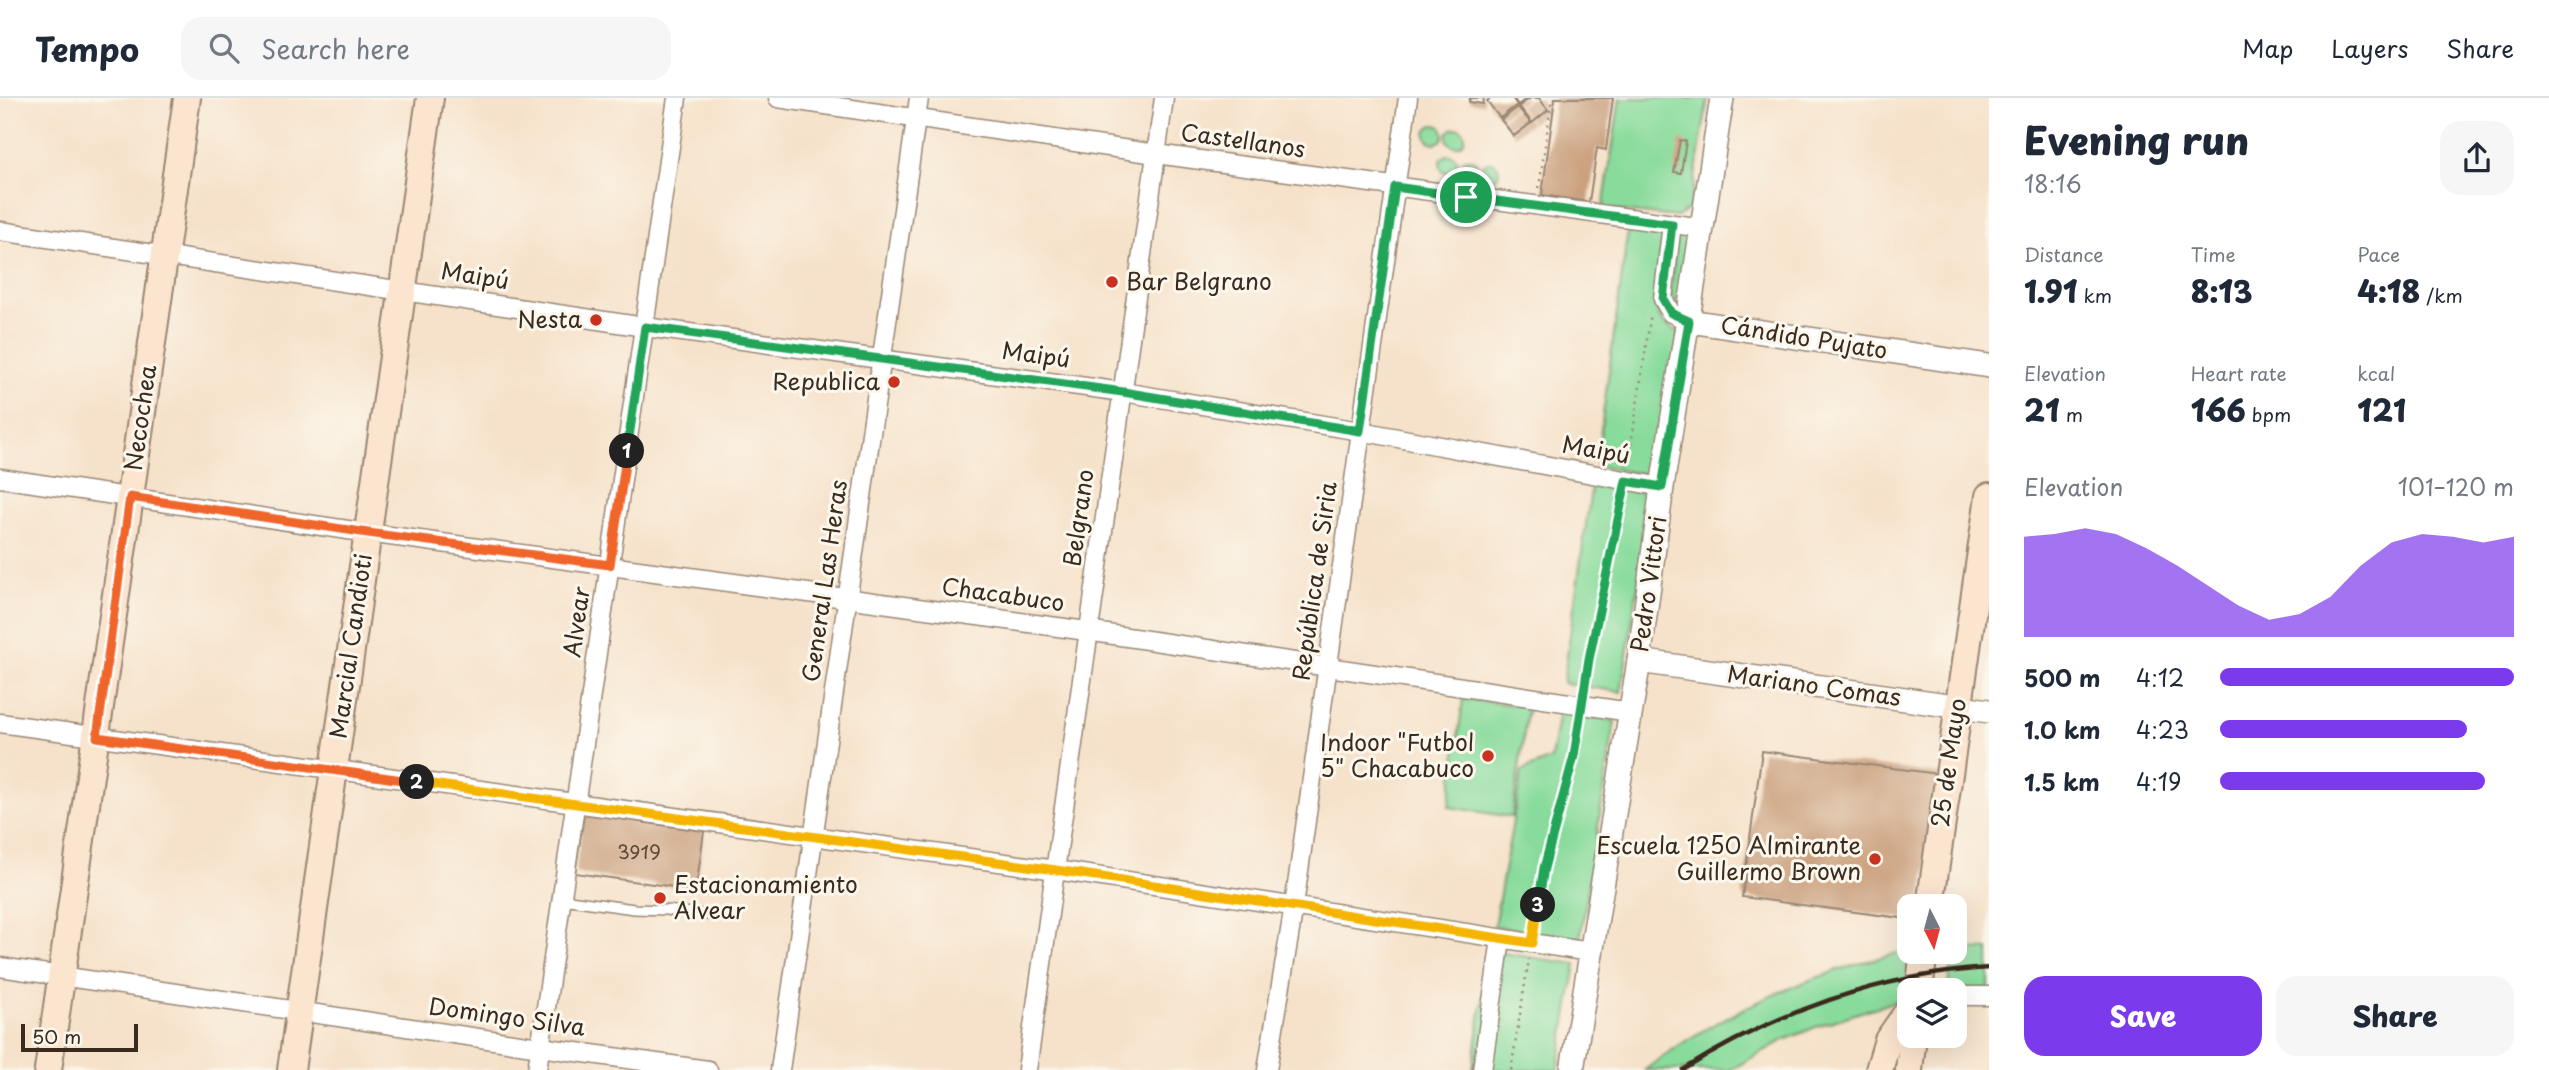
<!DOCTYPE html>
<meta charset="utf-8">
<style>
body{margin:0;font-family:"Playpen Sans",sans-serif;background:#f6f6f7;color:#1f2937;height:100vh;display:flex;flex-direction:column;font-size:26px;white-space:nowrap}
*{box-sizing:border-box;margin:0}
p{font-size:23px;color:#747a83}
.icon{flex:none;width:38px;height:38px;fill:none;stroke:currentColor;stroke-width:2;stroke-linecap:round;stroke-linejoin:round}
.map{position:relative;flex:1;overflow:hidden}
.drawer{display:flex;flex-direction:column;background:#fff;width:560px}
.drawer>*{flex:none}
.needle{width:46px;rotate:174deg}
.controls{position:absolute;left:1897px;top:796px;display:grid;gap:14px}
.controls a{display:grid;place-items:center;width:70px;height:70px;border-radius:14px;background:#fff;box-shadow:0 7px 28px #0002;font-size:35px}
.scale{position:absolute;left:21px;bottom:18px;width:117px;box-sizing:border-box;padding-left:7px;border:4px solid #3b2a1e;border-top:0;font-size:19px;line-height:24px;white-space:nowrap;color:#3b2a1e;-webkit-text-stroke:5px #fbf7ec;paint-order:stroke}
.pin{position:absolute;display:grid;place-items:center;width:60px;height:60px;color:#fff;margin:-30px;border:4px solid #fff;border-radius:50%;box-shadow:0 2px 7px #0007}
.km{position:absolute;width:35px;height:35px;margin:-18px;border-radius:50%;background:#222;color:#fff;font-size:19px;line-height:35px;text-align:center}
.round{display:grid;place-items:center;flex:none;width:74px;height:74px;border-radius:21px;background:#f6f6f7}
.summary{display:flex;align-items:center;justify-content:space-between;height:119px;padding:0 35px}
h1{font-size:38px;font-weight:800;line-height:52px}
.figures{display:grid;grid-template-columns:repeat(3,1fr);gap:10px;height:119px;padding:7px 35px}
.figures div{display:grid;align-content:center}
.figures b{font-size:30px;font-weight:800}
.figures small{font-size:19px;font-weight:400}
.figures p{font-size:19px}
.chart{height:196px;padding:14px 35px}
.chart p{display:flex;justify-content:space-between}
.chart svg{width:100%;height:126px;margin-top:7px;fill:#7c3aed;opacity:.7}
.action{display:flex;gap:14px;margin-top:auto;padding:14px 35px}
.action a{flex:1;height:80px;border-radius:21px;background:#7c3aed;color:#fff;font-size:28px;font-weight:800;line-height:80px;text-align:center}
.action a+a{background:#f6f6f7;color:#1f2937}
ul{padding:0 35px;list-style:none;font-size:23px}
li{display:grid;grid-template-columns:112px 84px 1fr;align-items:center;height:52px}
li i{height:18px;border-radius:9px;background:#7c3aed}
header{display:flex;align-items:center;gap:42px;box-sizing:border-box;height:98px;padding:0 35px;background:#fff;border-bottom:2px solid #e0e1e3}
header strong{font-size:33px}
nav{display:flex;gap:38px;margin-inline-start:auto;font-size:24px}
.search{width:490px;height:63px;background:#f6f6f7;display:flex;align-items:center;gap:18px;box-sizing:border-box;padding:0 24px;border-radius:21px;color:#747a83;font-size:26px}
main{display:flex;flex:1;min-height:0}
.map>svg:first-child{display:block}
.green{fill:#89db9c;stroke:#62825d;stroke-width:2}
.building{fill:#cba07e}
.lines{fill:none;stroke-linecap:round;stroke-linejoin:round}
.service-casing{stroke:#988674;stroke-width:12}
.minor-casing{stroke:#988674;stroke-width:21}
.tertiary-casing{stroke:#988674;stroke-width:26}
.secondary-casing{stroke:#988674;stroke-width:30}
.path{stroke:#988674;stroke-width:2.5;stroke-dasharray:2 5;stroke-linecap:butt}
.service{stroke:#fff;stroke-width:9}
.minor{stroke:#fff;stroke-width:18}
.tertiary{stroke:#fff;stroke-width:23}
.secondary{stroke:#fce5cf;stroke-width:26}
.rail{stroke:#3b2a1e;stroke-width:4.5}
.split-1-casing{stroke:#fff;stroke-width:14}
.split-2-casing{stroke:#fff;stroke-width:14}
.split-3-casing{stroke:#fff;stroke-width:14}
.split-4-casing{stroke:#fff;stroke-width:14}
.split-1{stroke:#22a559;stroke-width:9}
.split-2{stroke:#f0652b;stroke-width:9}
.split-3{stroke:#f5b400;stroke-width:9}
.split-4{stroke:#22a559;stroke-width:9}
.poi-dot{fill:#c8321e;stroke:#fbf7ec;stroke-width:2.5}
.labels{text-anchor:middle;stroke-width:6;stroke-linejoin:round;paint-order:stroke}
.number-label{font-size:19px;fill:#5f4836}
.street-label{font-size:23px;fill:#3b2a1e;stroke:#fbf7ec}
.poi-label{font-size:23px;fill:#3b2a1e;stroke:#fbf7ec;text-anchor:end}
</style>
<header>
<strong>Tempo</strong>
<div class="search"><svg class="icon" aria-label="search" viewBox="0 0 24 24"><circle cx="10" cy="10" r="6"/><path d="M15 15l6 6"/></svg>Search here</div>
<nav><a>Map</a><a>Layers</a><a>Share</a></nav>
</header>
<main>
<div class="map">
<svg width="1989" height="972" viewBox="0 0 1989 972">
<rect width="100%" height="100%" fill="#fbf7ec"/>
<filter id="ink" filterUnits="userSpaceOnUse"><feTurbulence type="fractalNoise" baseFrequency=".0143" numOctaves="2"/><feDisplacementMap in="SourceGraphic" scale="14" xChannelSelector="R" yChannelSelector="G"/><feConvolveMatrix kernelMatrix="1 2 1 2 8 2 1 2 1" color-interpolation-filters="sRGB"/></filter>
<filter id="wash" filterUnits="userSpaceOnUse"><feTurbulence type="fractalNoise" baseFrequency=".00686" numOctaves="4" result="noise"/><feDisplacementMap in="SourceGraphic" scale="28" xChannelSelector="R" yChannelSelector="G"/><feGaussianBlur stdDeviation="1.57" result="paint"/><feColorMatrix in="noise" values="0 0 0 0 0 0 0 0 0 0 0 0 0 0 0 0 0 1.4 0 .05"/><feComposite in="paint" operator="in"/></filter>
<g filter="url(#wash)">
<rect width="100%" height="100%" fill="#f6e2ca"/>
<g class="green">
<polygon points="1620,0 1708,0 1691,104 1689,110 1677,119 1603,111"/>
<circle cx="1435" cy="36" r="9"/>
<circle cx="1456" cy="39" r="9"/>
<circle cx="1449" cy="66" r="9"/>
<circle cx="1469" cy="70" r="9"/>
<circle cx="1490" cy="73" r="9"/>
<path d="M1629 125 1665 130C1662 153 1652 191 1657 213 1660 225 1670 230 1680 234L1657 378 1596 368Z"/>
<polygon points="1676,131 1696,134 1680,208 1671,197"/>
<polygon points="1592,385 1653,395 1621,594 1563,585"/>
<polygon points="1463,601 1528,608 1512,719 1449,709"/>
<polygon points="1559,614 1615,623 1580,841 1494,828 1522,673 1551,661"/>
<polygon points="1955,851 1989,852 1989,891 1947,891"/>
<path d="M1909 852V854H1919L1909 899 1823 926 1782 943 1730 972H1645C1720 913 1817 874 1909 852Z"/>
<polygon points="1489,853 1576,866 1558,972 1473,972"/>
</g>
<g id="blocks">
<g class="building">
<polygon points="1470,0 1484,0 1483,6 1469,4"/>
<polygon points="1491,0 1512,0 1517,7 1500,20 1487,3"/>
<polygon points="1513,0 1527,0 1518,7"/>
<polygon points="1531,0 1539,0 1548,12 1532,25 1519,8"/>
<polygon points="1555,0 1613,0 1606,52 1597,50 1589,104 1542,97"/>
<polygon points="1518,9 1531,25 1514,38 1501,22"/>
<polygon points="1680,42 1686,43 1681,75 1674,74"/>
<polygon points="1762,653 1939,676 1921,808 1909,808 1909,821 1742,799"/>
<polygon points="584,716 704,733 696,792 575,775"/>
</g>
</g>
</g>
<g filter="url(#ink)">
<use href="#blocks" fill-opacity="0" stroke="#988674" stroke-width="2"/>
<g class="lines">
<g class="service-casing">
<polyline id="service" points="562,801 634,811 666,812 718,818"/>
</g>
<g class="minor-casing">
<g id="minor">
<polyline points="778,0 1156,56 1703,130"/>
<polyline points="1672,126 1663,201 1671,215 1689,223"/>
<polyline points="0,133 645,229 1123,294 1360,333 1662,389"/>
<polyline points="0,380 368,435 1087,533 1630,614"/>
<polyline points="0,625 1056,772 1590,854"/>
<polyline points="0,869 540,949 708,972"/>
<polyline points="1955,898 1989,898"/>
<polyline points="537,972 677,0"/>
<polyline points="780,972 919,0"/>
<polyline points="1027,972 1164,0"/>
<polyline points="1267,972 1294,808 1408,0"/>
<polyline points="1482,972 1501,841"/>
</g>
</g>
<g class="tertiary-casing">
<g id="tertiary">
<polyline points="1689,223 1989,268"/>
<polyline points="1639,563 1989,613"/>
<polyline points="1572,972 1639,563 1662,389 1722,0"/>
</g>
</g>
<g class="secondary-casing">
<g id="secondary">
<polyline points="1930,808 1989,398"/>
<polyline points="1919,892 1924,854"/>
<polyline points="48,972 187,0"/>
<polyline points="291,972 430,0"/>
<polyline points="1879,972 1888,942 1909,912"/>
<polyline points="1909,972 1913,938"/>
</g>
</g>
<g class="path">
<polyline points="1539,90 1552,0"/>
<polyline points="1628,367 1651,215"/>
<polyline points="1584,590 1623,398"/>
<polyline points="1534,830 1544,770 1574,658 1580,621"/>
<polyline points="1511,972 1529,861"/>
</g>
<use href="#service" class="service"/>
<use href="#minor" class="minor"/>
<use href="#tertiary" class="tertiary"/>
<use href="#secondary" class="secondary"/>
<path class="rail" d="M1683 972C1773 915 1882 876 1989 870"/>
</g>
</g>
<g class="lines" filter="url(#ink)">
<g class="split-1-casing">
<polyline id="split-1" points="627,353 645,229 1123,294 1360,333 1395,89 1466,99"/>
</g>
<g class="split-2-casing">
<polyline id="split-2" points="417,684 97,639 130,399 368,435 610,467 627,353"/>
</g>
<g class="split-3-casing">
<polyline id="split-3" points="417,684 1056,772 1532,845 1538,807"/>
</g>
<g class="split-4-casing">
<polyline id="split-4" points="1466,99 1672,126 1663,201 1671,215 1689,223 1662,389 1626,383 1589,561 1574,658 1544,770 1538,807"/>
</g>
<use href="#split-1" class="split-1"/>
<use href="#split-2" class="split-2"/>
<use href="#split-3" class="split-3"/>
<use href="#split-4" class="split-4"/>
</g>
<g class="poi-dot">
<circle cx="1112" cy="184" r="7"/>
<circle cx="596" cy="222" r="7"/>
<circle cx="894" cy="284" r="7"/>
<circle cx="1488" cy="658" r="7"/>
<circle cx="1875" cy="761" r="7"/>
<circle cx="660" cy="800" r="7"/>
</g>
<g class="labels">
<g class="number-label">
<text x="639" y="761">3919</text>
</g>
<g class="street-label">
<text transform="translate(1243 43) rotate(8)" y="8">Castellanos</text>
<text transform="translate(475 178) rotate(9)" y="8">Maipú</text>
<text transform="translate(1804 240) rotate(9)" y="8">Cándido Pujato</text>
<text transform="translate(1036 257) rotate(8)" y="8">Maipú</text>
<text transform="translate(141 320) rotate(-82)" y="8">Necochea</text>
<text transform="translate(1596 352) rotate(10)" y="8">Maipú</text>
<text transform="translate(1079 420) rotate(-82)" y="8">Belgrano</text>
<text transform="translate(825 483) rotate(-82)" y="8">General Las Heras</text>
<text transform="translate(1315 483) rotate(-82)" y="8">República de Siria</text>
<text transform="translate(1649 486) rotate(-82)" y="8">Pedro Vittori</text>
<text transform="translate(1003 497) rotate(8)" y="8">Chacabuco</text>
<text transform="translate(577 524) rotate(-82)" y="8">Alvear</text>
<text transform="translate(351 548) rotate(-82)" y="8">Marcial Candioti</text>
<text transform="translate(1814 588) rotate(8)" y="8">Mariano Comas</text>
<text transform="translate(1949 665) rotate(-82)" y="8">25 de Mayo</text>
<text transform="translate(507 919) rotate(8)" y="8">Domingo Silva</text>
</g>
<g class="poi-label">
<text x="1126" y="192" text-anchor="start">Bar Belgrano</text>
<text x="582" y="230">Nesta</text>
<text x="880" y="292">Republica</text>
<text x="1474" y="653">Indoor "Futbol<tspan x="1474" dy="26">5" Chacabuco</tspan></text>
<text x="1861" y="756">Escuela 1250 Almirante<tspan x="1861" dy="26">Guillermo Brown</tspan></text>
<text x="674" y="795" text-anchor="start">Estacionamiento<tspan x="674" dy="26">Alvear</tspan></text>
</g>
</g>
</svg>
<div class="controls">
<a><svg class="needle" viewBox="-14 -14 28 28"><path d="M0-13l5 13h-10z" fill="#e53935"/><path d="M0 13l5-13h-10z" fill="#747a83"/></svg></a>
<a><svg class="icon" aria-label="layers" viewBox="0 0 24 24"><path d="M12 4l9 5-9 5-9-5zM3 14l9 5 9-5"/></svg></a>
</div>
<div class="scale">50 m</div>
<div class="pin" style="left:1466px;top:99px;background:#1e9e55"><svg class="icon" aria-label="arrive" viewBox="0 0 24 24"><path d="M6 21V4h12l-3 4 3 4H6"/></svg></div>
<b class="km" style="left:627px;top:353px">1</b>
<b class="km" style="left:417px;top:684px">2</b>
<b class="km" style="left:1538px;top:807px">3</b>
</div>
<section class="drawer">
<div class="summary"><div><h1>Evening run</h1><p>18:16</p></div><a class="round"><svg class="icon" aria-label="share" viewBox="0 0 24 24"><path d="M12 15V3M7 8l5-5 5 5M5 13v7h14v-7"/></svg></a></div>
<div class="figures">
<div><p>Distance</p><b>1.91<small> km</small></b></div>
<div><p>Time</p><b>8:13</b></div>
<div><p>Pace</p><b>4:18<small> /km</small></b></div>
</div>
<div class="figures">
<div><p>Elevation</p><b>21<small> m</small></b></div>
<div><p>Heart rate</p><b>166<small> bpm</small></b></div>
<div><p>kcal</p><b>121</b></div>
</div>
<div class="chart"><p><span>Elevation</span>101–120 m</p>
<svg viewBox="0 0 160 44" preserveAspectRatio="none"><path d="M0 44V9L10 8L20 6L30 8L40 13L50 19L60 26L70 33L80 38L90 36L100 30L110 19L120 11L130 8L140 9L150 11L160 9V44z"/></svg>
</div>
<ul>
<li><b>500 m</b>4:12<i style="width:100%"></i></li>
<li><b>1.0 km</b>4:23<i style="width:84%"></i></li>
<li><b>1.5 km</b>4:19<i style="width:90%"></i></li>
</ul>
<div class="action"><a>Save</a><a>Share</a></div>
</section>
</main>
